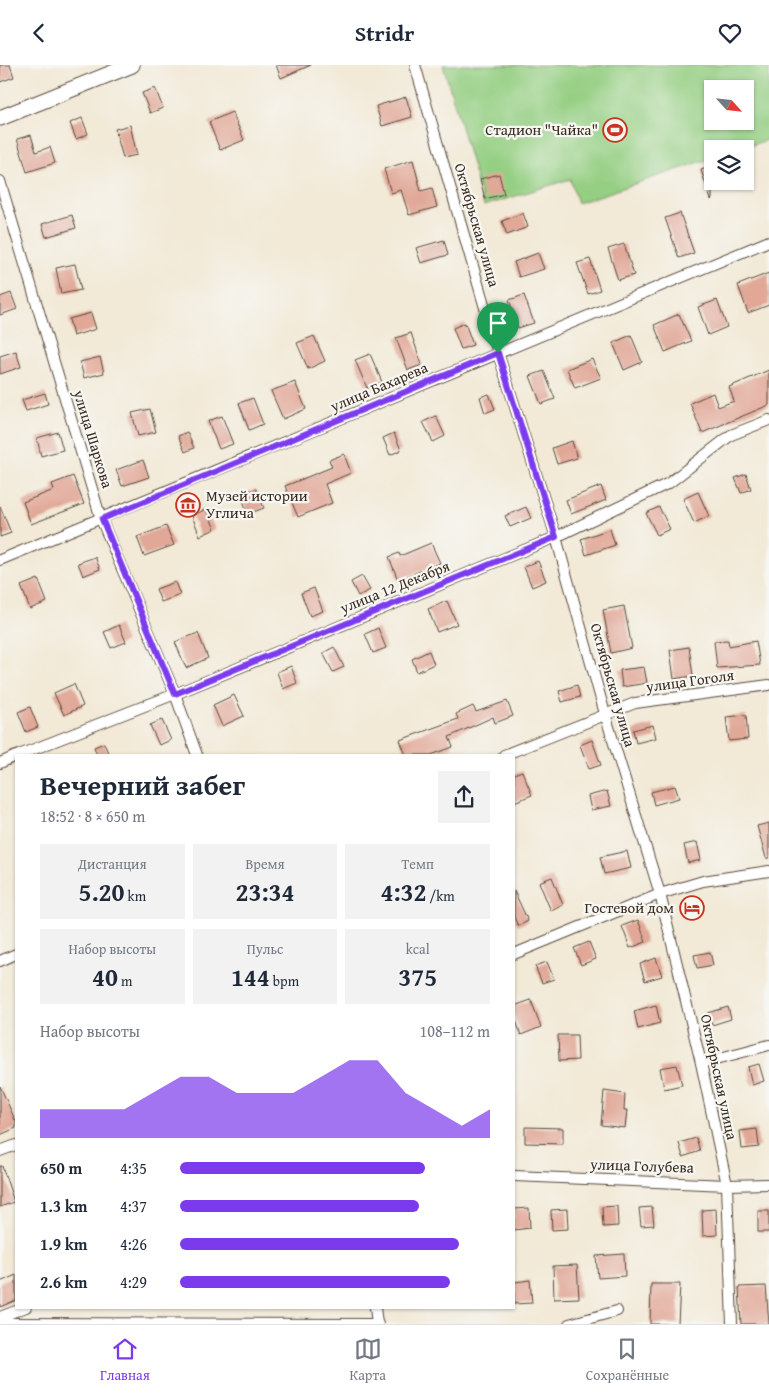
<!DOCTYPE html>
<html lang="ru">
<meta charset="utf-8">
<style>
body{margin:0;font-family:"Gentium Book Plus",serif;background:#f2f2f3;color:#1f2937;height:100vh;display:flex;flex-direction:column;font-size:19px;white-space:nowrap}
*{box-sizing:border-box;margin:0}
p{font-size:16px;color:#747a83}
.icon{flex:none;width:28px;height:28px;fill:none;stroke:currentColor;stroke-width:2;stroke-linecap:round;stroke-linejoin:round}
.map{position:relative;flex:1;overflow:hidden}
.panel{position:absolute;left:15px;top:689px;width:500px;height:555px;display:flex;flex-direction:column;background:#fff;border-radius:0px;box-shadow:0 1px 4px #0004}
.panel>*{flex:none}
.needle{width:32px;rotate:117deg}
.tools{position:absolute;left:704px;top:15px;display:grid;gap:10px}
.tools a{display:grid;place-items:center;width:50px;height:50px;border-radius:0px;background:#fff;box-shadow:0 1px 4px #0004;font-size:25px}
.pin{position:absolute;display:grid;place-items:center;width:42px;height:42px;color:#fff;margin:-51px -21px;border-radius:50% 50% 50% 0;rotate:-45deg;box-shadow:0 0 5px #0007}
.pin .icon{rotate:45deg}
.round{display:grid;place-items:center;flex:none;width:52px;height:52px;border-radius:0px;background:#f2f2f3}
.overview{display:flex;align-items:center;justify-content:space-between;height:85px;padding:0 25px}
h1{font-size:28px;font-weight:700;line-height:38px}
.stats{display:grid;grid-template-columns:repeat(3,1fr);gap:8px;height:85px;padding:5px 25px}
.stats div{display:grid;align-content:center;border-radius:0px;background:#f2f2f3;text-align:center}
.stats b{font-size:25px;font-weight:700}
.stats small{font-size:14px;font-weight:400}
.stats p{font-size:14px}
.chart{height:140px;padding:10px 25px}
.chart p{display:flex;justify-content:space-between}
.chart svg{width:100%;height:90px;margin-top:5px;fill:#7c3aed;opacity:.7}
ul{padding:0 25px;list-style:none;font-size:16px}
li{display:grid;grid-template-columns:80px 60px 1fr;align-items:center;height:38px}
li i{height:12px;border-radius:6px;background:#7c3aed}
header{display:flex;justify-content:space-between;align-items:center;height:65px;padding:0 25px;background:#fff;font-size:22px;font-weight:700}
.menu{display:flex;justify-content:space-around;align-items:center;height:70px;border-top:1px solid #e0e1e3;background:#fff;font-size:14px;color:#747a83}
.menu a{display:grid;justify-items:center;gap:2px}
.menu .active{color:#7c3aed}
.map>svg:first-child{display:block}
.green{fill:#95cf83;stroke:#687c50;fill-rule:evenodd}
.building{fill:#e1a898}
.lines{fill:none;stroke-linecap:round;stroke-linejoin:round}
.minor-casing{stroke:#56473a;stroke-width:12}
.secondary-casing{stroke:#56473a;stroke-width:17}
.minor{stroke:#fff;stroke-width:10}
.secondary{stroke:#fff;stroke-width:15}
.route-casing{stroke:#fff;stroke-width:10}
.route{stroke:#7c3aed;stroke-width:6}
.labels{text-anchor:middle;stroke-width:4.5;stroke-linejoin:round;paint-order:stroke}
.poi-label{font-size:15px;fill:#3b2a1e;stroke:#f6f6f2;text-anchor:end}
.street-label{font-size:15px;fill:#3b2a1e;stroke:#f6f6f2}
</style>
<header><svg class="icon" aria-label="back" viewBox="0 0 24 24"><path d="M15 5l-7 7 7 7"/></svg>Stridr<svg class="icon" aria-label="heart" viewBox="0 0 24 24"><path d="M12 20l-8-8c-3-5 5-10 8-4 3-6 11-1 8 4z"/></svg></header>
<div class="map">
<svg width="769" height="1259" viewBox="0 0 769 1259">
<rect width="100%" height="100%" fill="#f6f6f2"/>
<filter id="ink" filterUnits="userSpaceOnUse"><feTurbulence type="fractalNoise" baseFrequency=".02" numOctaves="2"/><feDisplacementMap in="SourceGraphic" scale="10" xChannelSelector="R" yChannelSelector="G"/><feConvolveMatrix kernelMatrix="1 2 1 2 8 2 1 2 1" color-interpolation-filters="sRGB"/></filter>
<filter id="wash" filterUnits="userSpaceOnUse"><feTurbulence type="fractalNoise" baseFrequency=".0096" numOctaves="4" result="noise"/><feDisplacementMap in="SourceGraphic" scale="20" xChannelSelector="R" yChannelSelector="G"/><feGaussianBlur stdDeviation="1.12" result="paint"/><feColorMatrix in="noise" values="0 0 0 0 0 0 0 0 0 0 0 0 0 0 0 0 0 1.4 0 .05"/><feComposite in="paint" operator="in"/></filter>
<g filter="url(#wash)">
<rect width="100%" height="100%" fill="#f2e9d6"/>
<path class="green" d="M443 0H769V74L740 84H712V93L578 138 570 114 484 141ZM712 24H745V56H712Z"/>
<g id="blocks">
<g class="building">
<polygon points="0,0 10,0 14,12 0,17"/>
<polygon points="276,0 311,0 281,13"/>
<polygon points="155,23 163,43 150,48 142,28"/>
<polygon points="406,32 412,52 382,61 376,41"/>
<polygon points="232,47 244,75 220,85 209,57"/>
<polygon points="82,53 88,69 76,74 70,58"/>
<polygon points="130,60 137,90 123,93 115,64"/>
<polygon points="31,70 36,87 50,82 55,98 27,107 17,74"/>
<polygon points="413,95 421,126 432,123 437,142 409,150 401,125 391,128 384,104"/>
<polygon points="712,101 712,134 711,135 701,105"/>
<polygon points="499,109 504,129 485,134 480,114"/>
<polygon points="523,148 528,162 507,170 502,156"/>
<polygon points="680,148 694,188 679,193 665,153"/>
<polygon points="72,150 76,163 46,172 42,159"/>
<polygon points="444,175 448,190 421,198 416,183"/>
<polygon points="624,179 634,210 618,215 608,184"/>
<polygon points="538,188 544,204 519,212 514,197"/>
<polygon points="590,194 600,225 588,229 577,198"/>
<polygon points="75,199 81,225 61,229 56,203"/>
<polygon points="769,208 769,240 748,248 738,220"/>
<polygon points="11,228 17,244 0,250 0,232"/>
<polygon points="524,230 534,258 518,263 509,235"/>
<polygon points="717,235 727,262 708,270 698,242"/>
<polygon points="91,248 96,264 73,271 69,254"/>
<polygon points="679,249 691,276 665,287 654,260"/>
<polygon points="465,258 473,280 461,284 453,263"/>
<polygon points="411,268 422,300 408,305 396,273"/>
<polygon points="631,270 642,297 624,305 613,278"/>
<polygon points="314,271 325,296 308,304 297,278"/>
<polygon points="16,286 21,302 0,309 0,291"/>
<polygon points="370,289 382,317 367,323 355,295"/>
<polygon points="100,292 104,308 84,313 80,297"/>
<polygon points="592,294 601,313 575,323 567,304"/>
<polygon points="769,305 769,340 702,368 690,338 713,328 718,342 734,336 729,322"/>
<polygon points="544,306 555,334 541,339 530,311"/>
<polygon points="295,317 306,344 283,354 271,326"/>
<polygon points="45,328 48,339 26,346 22,335"/>
<polygon points="489,329 495,344 485,348 480,332"/>
<polygon points="253,333 263,359 249,365 239,338"/>
<polygon points="150,344 156,367 138,371 132,348"/>
<polygon points="222,351 233,379 219,384 208,356"/>
<polygon points="436,351 445,371 433,377 423,357"/>
<polygon points="58,367 63,385 41,391 37,373"/>
<polygon points="187,367 194,383 185,387 178,371"/>
<polygon points="394,368 401,385 390,390 383,373"/>
<polygon points="572,376 577,393 557,399 552,383"/>
<polygon points="344,389 351,408 325,419 332,438 298,452 285,421 332,402 329,395"/>
<polygon points="143,395 149,412 122,421 116,405"/>
<polygon points="746,409 751,424 741,428 735,413"/>
<polygon points="73,411 84,439 31,459 23,437 54,425 52,419"/>
<polygon points="601,421 606,435 571,449 566,435"/>
<polygon points="256,424 264,443 248,449 241,430"/>
<polygon points="698,427 709,451 694,458 683,434"/>
<polygon points="0,441 11,468 0,472"/>
<polygon points="526,442 531,453 510,462 505,451"/>
<polygon points="659,442 670,464 657,470 646,448"/>
<polygon points="206,444 215,464 200,471 192,451"/>
<polygon points="166,461 174,480 144,491 137,472"/>
<polygon points="610,464 615,480 586,490 581,474"/>
<polygon points="431,478 440,498 398,515 389,492 399,488 400,491"/>
<polygon points="95,492 100,504 83,511 78,498"/>
<polygon points="538,496 546,516 532,522 524,502"/>
<polygon points="362,511 370,525 358,531 351,517"/>
<polygon points="38,514 47,537 30,544 21,521"/>
<polygon points="175,517 180,530 161,537 156,524"/>
<polygon points="314,523 323,546 310,551 301,528"/>
<polygon points="447,536 457,559 437,567 428,544"/>
<polygon points="624,541 632,583 611,588 603,545"/>
<polygon points="119,560 126,577 111,583 104,567"/>
<polygon points="378,563 386,583 373,588 365,569"/>
<polygon points="198,568 208,593 186,603 175,577"/>
<polygon points="728,575 729,581 756,576 760,600 717,603 714,576"/>
<polygon points="334,582 344,602 333,607 323,588"/>
<polygon points="689,582 693,611 674,614 670,585"/>
<polygon points="429,586 434,599 417,607 412,594"/>
<polygon points="291,601 297,618 283,624 277,607"/>
<polygon points="644,602 647,618 622,622 620,605"/>
<polygon points="74,619 83,641 64,650 54,628"/>
<polygon points="577,620 580,632 562,637 559,626"/>
<polygon points="234,630 244,651 222,661 213,640"/>
<polygon points="507,636 513,651 495,658 493,652 449,672 453,682 431,690 406,690 400,675 458,654 456,649 473,641 476,647"/>
<polygon points="30,642 38,662 26,667 18,647"/>
<polygon points="746,650 748,674 729,676 726,652"/>
<polygon points="162,655 171,675 159,680 150,660"/>
<polygon points="653,660 656,673 636,678 633,665"/>
<polygon points="592,675 601,700 589,704 580,680"/>
<polygon points="104,678 109,690 97,690 94,682"/>
<polygon points="522,706 532,730 514,737 514,709"/>
<polygon points="675,721 679,733 654,740 651,727"/>
<polygon points="607,726 611,741 591,745 588,731"/>
<polygon points="769,758 769,793 766,793 757,761"/>
<polygon points="697,777 701,795 688,798 684,780"/>
<polygon points="627,786 631,803 604,809 600,792"/>
<polygon points="552,812 563,840 551,846 539,817"/>
<polygon points="514,826 528,856 518,861 514,852"/>
<polygon points="638,855 646,877 630,883 622,861"/>
<polygon points="589,877 596,894 581,900 574,883"/>
<polygon points="710,887 713,900 697,903 694,890"/>
<polygon points="656,893 662,911 645,916 640,899"/>
<polygon points="547,897 554,914 542,918 535,901"/>
<polygon points="531,935 541,962 521,970 514,950 514,941"/>
<polygon points="656,940 660,958 638,964 634,946"/>
<polygon points="728,942 731,954 712,960 708,948"/>
<polygon points="558,970 577,970 578,995 559,996"/>
<polygon points="759,999 764,1016 752,1020 748,1002"/>
<polygon points="677,1000 682,1020 664,1024 660,1003"/>
<polygon points="0,1021 16,1057 16,1063 0,1070"/>
<polygon points="604,1026 625,1029 624,1045 627,1045 625,1063 601,1060"/>
<polygon points="525,1062 563,1063 563,1079 525,1078"/>
<polygon points="757,1064 759,1082 742,1084 740,1066"/>
<polygon points="696,1073 700,1086 683,1092 679,1078"/>
<polygon points="0,1101 2,1101 14,1137 0,1142"/>
<polygon points="617,1141 618,1161 603,1162 602,1142"/>
<polygon points="652,1142 654,1160 641,1161 639,1143"/>
<polygon points="529,1143 530,1163 514,1165 514,1144"/>
<polygon points="567,1144 568,1164 552,1165 551,1145"/>
<polygon points="716,1144 717,1170 703,1171 702,1145"/>
<rect x="758" y="1146" width="11" height="21"/>
<polygon points="624,1189 625,1211 598,1213 596,1191"/>
<polygon points="577,1200 579,1233 554,1234 553,1201"/>
<polygon points="16,1210 16,1235 0,1242 0,1217"/>
<polygon points="530,1215 532,1238 514,1239 514,1217"/>
<polygon points="651,1219 680,1219 678,1259 650,1259"/>
<polygon points="766,1221 769,1259 741,1259 739,1222"/>
</g>
</g>
</g>
<g filter="url(#ink)">
<use href="#blocks" fill-opacity="0" stroke="#56473a" stroke-width="1"/>
<g class="lines">
<g class="minor-casing">
<g id="minor">
<polyline points="415,0 498,288 556,472 605,649 660,829 701,998 727,1120 732,1259"/>
<polyline points="0,116 101,454 175,629 197,690"/>
<polyline points="0,495 769,176"/>
<polyline points="19,690 175,629 556,472 669,418 731,370 769,355"/>
<polyline points="504,690 635,638 769,620"/>
<polyline points="0,698 16,691"/>
<polyline points="514,889 660,829 703,816 769,806"/>
<polyline points="0,896 16,889"/>
<polyline points="701,998 769,980"/>
<polyline points="0,1086 16,1080"/>
<polyline points="514,1111 727,1120 769,1119"/>
<polyline points="375,1242 377,1259"/>
<polyline points="0,1252 26,1242"/>
<polyline points="0,1258 378,1259"/>
<polyline points="569,1259 617,1246"/>
</g>
</g>
<g class="secondary-casing">
<polyline id="secondary" points="0,53 132,0"/>
</g>
<use href="#minor" class="minor"/>
<use href="#secondary" class="secondary"/>
</g>
</g>
<g class="lines" filter="url(#ink)">
<g class="route-casing">
<polygon id="route" points="498,288 556,472 175,629 102,454"/>
</g>
<use href="#route" class="route"/>
</g>
<defs>
<g id="stadium-ring" transform="scale(1.25)"><circle r="9.5" fill="#f6f6f2" stroke="#c8321e" stroke-width="1.5"/><path d="M0-5a6.5 5 0 1 0 0 10a6.5 5 0 1 0 0-10ZM-3.5-1.8h7v3.6h-7Z" fill="#c8321e"/></g>
<g id="museum-ring" transform="scale(1.25)"><circle r="9.5" fill="#f6f6f2" stroke="#c8321e" stroke-width="1.5"/><path d="M0-6L6-3V-2H-6V-3ZM-5-1h2V3h-2ZM-1-1h2V3h-2ZM3-1h2V3H3ZM-6 4H6V6H-6Z" fill="#c8321e"/></g>
<g id="hotel-ring" transform="scale(1.25)"><circle r="9.5" fill="#f6f6f2" stroke="#c8321e" stroke-width="1.5"/><path d="M-6-4.5h1.5V1H6V5H4.5V3h-9V5H-6ZM-4 0a1.8 1.8 0 1 1 3.6 0ZM.5 0V-2.5h3Q6-2.5 6 0Z" fill="#c8321e"/></g>
</defs>
<g fill-rule="evenodd">
<use href="#stadium-ring" x="615" y="65"/>
<use href="#museum-ring" x="188" y="440"/>
<use href="#hotel-ring" x="692" y="843"/>
</g>
<g class="labels">
<g class="poi-label">
<text x="598" y="70">Стадион "Чайка"</text>
<text x="206" y="436" text-anchor="start">Музей истории<tspan x="206" dy="17">Углича</tspan></text>
<text x="674" y="848">Гостевой дом</text>
</g>
<g class="street-label">
<text transform="translate(477 160) rotate(74)" y="5">Октябрьская улица</text>
<text transform="translate(379 322) rotate(-23)" y="5">улица Бахарева</text>
<text transform="translate(93 374) rotate(73)" y="5">улица Шаркова</text>
<text transform="translate(395 522) rotate(-22)" y="5">улица 12 Декабря</text>
<text transform="translate(690 616) rotate(-8)" y="5">улица Гоголя</text>
<text transform="translate(613 620) rotate(74)" y="5">Октябрьская улица</text>
<text transform="translate(719 1012) rotate(78)" y="5">Октябрьская улица</text>
<text transform="translate(642 1101) rotate(2)" y="5">улица Голубева</text>
</g>
</g>
</svg>
<div class="tools">
<a><svg class="needle" viewBox="-14 -14 28 28"><path d="M0-13l5 13h-10z" fill="#e53935"/><path d="M0 13l5-13h-10z" fill="#747a83"/></svg></a>
<a><svg class="icon" aria-label="layers" viewBox="0 0 24 24"><path d="M12 4l9 5-9 5-9-5zM3 14l9 5 9-5"/></svg></a>
</div>
<div class="pin" style="left:498px;top:288px;background:#1e9e55"><svg class="icon" aria-label="arrive" viewBox="0 0 24 24"><path d="M6 21V4h12l-3 4 3 4H6"/></svg></div>
<section class="panel">
<div class="overview"><div><h1>Вечерний забег</h1><p>18:52 · 8 × 650 m</p></div><a class="round"><svg class="icon" aria-label="share" viewBox="0 0 24 24"><path d="M12 15V3M7 8l5-5 5 5M5 13v7h14v-7"/></svg></a></div>
<div class="stats">
<div><p>Дистанция</p><b>5.20<small> km</small></b></div>
<div><p>Время</p><b>23:34</b></div>
<div><p>Темп</p><b>4:32<small> /km</small></b></div>
</div>
<div class="stats">
<div><p>Набор высоты</p><b>40<small> m</small></b></div>
<div><p>Пульс</p><b>144<small> bpm</small></b></div>
<div><p>kcal</p><b>375</b></div>
</div>
<div class="chart"><p><span>Набор высоты</span>108–112 m</p>
<svg viewBox="0 0 160 44" preserveAspectRatio="none"><path d="M0 44V30L10 30L20 30L30 30L40 22L50 14L60 14L70 22L80 22L90 22L100 14L110 6L120 6L130 22L140 30L150 38L160 30V44z"/></svg>
</div>
<ul>
<li><b>650 m</b>4:35<i style="width:79%"></i></li>
<li><b>1.3 km</b>4:37<i style="width:77%"></i></li>
<li><b>1.9 km</b>4:26<i style="width:90%"></i></li>
<li><b>2.6 km</b>4:29<i style="width:87%"></i></li>
</ul>
</section>
</div>
<nav class="menu">
<a class="active"><svg class="icon" aria-label="home" viewBox="0 0 24 24"><path d="M3 11l9-7 9 7M6 9v11h12V9"/></svg>Главная</a>
<a><svg class="icon" aria-label="map" viewBox="0 0 24 24"><path d="M3 6l6-2 6 2 6-2v14l-6 2-6-2-6 2zM9 4v14M15 6v14"/></svg>Карта</a>
<a><svg class="icon" aria-label="saved" viewBox="0 0 24 24"><path d="M7 4h10v16l-5-4-5 4z"/></svg>Сохранённые</a>
</nav>
